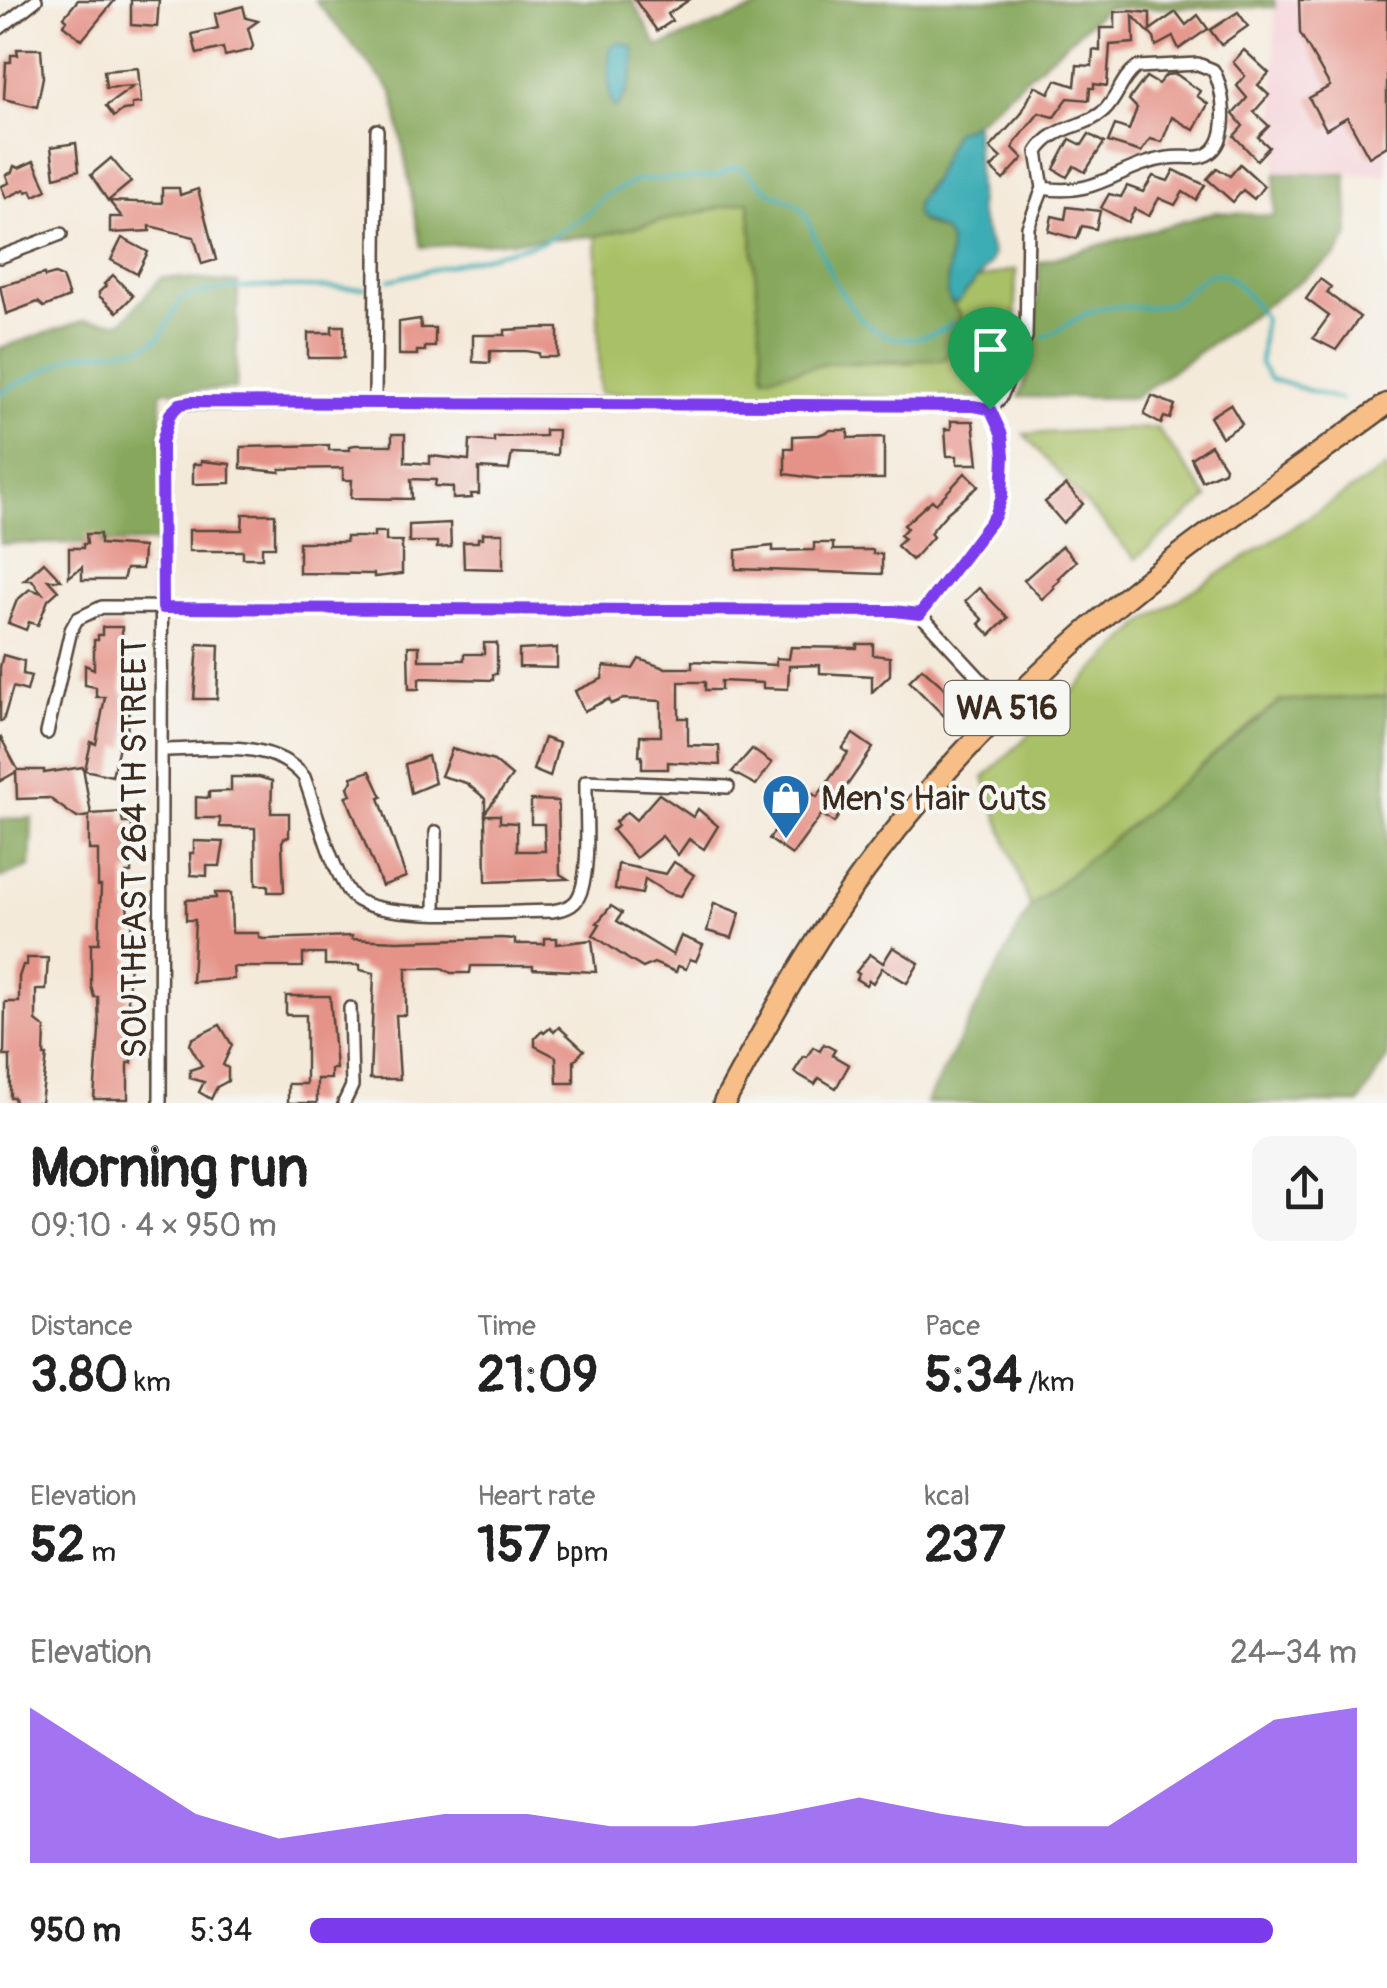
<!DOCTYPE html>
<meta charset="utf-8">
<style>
body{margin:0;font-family:Pangolin,sans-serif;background:#f6f6f6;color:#222;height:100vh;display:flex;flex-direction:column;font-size:38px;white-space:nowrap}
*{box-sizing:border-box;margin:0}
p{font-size:32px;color:#767676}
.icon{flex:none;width:55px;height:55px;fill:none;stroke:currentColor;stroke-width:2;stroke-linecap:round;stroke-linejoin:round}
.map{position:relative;height:1103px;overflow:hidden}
.sheet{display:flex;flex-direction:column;background:#fff;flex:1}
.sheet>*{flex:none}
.pin{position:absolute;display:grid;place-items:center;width:85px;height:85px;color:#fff;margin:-102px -42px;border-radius:50% 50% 50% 0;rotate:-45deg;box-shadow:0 0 10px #0007}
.pin .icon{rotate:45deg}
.round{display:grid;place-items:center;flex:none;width:105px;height:105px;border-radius:20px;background:#f6f6f6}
.headline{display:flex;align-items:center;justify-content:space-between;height:170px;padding:0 30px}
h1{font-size:55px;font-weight:800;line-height:75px}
.stats{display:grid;grid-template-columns:repeat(3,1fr);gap:15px;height:170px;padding:10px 30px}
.stats div{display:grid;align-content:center}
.stats b{font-size:50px;font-weight:800}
.stats small{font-size:28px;font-weight:400}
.stats p{font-size:28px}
.chart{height:280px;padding:20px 30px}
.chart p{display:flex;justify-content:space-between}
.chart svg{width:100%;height:180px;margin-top:10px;fill:#7c3aed;opacity:.7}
ul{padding:0 30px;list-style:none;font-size:32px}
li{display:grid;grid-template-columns:160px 120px 1fr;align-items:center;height:75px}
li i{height:25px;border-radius:12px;background:#7c3aed}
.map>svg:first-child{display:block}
.built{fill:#f6cfd7}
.green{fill:#a9c166;stroke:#727642;stroke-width:2.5}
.forest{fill:#86a75b;stroke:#60683c;stroke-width:2.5}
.water{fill:#3cadb5;stroke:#3c6c6a;stroke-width:2.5}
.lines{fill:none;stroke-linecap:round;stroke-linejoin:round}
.stream{stroke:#3cadb5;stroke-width:4}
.building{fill:#e59388}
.minor-casing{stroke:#57473a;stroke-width:16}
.primary-casing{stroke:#57473a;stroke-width:25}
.minor{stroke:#fff;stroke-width:11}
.primary{stroke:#f7be87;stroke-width:20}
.route-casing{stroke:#fff;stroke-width:20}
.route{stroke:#7c3aed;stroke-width:12}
.labels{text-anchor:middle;stroke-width:8;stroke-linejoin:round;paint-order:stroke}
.shield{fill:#f6f6f2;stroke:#73675e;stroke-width:2.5}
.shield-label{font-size:32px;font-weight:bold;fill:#3b2a1e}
.poi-label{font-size:35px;fill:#3b2a1e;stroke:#f6f6f2;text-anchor:start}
.street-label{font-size:35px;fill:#3b2a1e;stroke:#f6f6f2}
</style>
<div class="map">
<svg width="1387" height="1103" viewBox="0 0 1387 1103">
<rect width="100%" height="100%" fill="#f6f6f2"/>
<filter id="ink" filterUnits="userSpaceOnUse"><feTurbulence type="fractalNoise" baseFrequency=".01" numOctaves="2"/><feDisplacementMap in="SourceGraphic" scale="20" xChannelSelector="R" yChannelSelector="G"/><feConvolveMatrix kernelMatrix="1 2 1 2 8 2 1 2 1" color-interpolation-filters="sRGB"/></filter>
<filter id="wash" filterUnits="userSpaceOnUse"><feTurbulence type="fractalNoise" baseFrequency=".0048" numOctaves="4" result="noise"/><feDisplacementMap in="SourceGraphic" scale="40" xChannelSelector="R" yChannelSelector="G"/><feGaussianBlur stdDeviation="2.25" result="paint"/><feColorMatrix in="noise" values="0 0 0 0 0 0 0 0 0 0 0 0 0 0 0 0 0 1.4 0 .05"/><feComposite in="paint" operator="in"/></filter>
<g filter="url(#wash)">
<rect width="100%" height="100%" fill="#f4eada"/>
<polygon class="built" points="1274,0 1387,0 1387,174 1276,174"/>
<g class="green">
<polygon points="749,201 765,376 833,363 912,363 961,317 951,302 957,302 977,279 1016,269 1015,326 991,394 983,398 600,393 596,236"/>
<polygon points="1157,428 1208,498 1135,559 1024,434"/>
<polygon points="1387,467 1387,696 1280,701 1030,907 984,778 1145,621"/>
</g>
<g class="forest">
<polygon points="315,0 632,0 658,47 778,0 1274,0 1275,7 1106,8 975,123 954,132 932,181 922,191 921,222 945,232 950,242 947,294 961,317 956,344 943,360 833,363 764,376 749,201 596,236 421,247 393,93"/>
<polygon points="1276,174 1346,174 1349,236 1337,255 1134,398 1019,397 1033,355 1040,262 1216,212 1274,216"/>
<polygon points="162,277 238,283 236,389 161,391 163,542 0,544 0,348 86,320 122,322"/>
<polygon points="1387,696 1387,1058 1359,1103 926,1103 1030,907 1280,701"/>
<polygon points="32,818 30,867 0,878 0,819"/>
</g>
<g class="water">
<path d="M620 42 633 47C638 65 629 95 616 108L612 105C608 87 607 65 611 47Z"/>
<polygon points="975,123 979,214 993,254 990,264 957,303 951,302 947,294 950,242 944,232 916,217 916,203 932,181 954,132"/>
</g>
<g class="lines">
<g class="stream">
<path d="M390 280 543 242 586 215 605 196 638 180 696 178 719 176 731 168H742L769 191 799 206 806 216C834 282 865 377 954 323"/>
<path d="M1044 337C1063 330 1079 314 1098 309 1121 304 1146 311 1168 304 1186 299 1200 270 1220 274 1238 278 1253 304 1264 317L1260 364 1270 379 1341 400"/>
<path d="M0 393 76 355 145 347 160 337 181 299C227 281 313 288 365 288"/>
</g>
</g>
<g id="blocks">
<g class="building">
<polygon points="78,0 115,0 82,40 63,25 67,20 64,17"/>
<polygon points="131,0 159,0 157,27 131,25"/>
<polygon points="635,0 689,0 668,14 672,21 657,31"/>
<polygon points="1299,0 1387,0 1387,146 1369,157 1347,117 1326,129 1309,98 1330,86 1300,33"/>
<polygon points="243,6 246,18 258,21 248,28 253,46 251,50 225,56 223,48 197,54 192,34 218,28 215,14"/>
<polygon points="1130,11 1150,13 1150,30 1176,12 1186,25 1198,15 1208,29 1179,49 1173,37 1156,46 1154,38 1133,16 1134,43 1110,45 1107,86 1094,84 1094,88 1090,88 1089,100 1068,98 1054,117 1039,113 1015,143 1013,148 1023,158 1003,180 991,168 1001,158 990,148 1021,114 1035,86 1049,93 1056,80 1075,86 1077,65 1092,66 1093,50 1100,51 1100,28 1115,28 1115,12"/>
<polygon points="1238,12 1248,26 1221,45 1210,30"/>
<polygon points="17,49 41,49 43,77 37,107 4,99 6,62 11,62 11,55 18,55"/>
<polygon points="1244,50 1269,73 1258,85 1269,95 1254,112 1269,126 1258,137 1269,147 1257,160 1234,136 1243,126 1233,114 1247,98 1237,86 1245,76 1233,62"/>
<polygon points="138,68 141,103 132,104 132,109 123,110 114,117 106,106 134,86 106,88 104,71"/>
<polygon points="1176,74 1200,91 1197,96 1208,104 1194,130 1172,117 1162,142 1150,139 1141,152 1108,142 1115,125 1129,130 1137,108 1129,100 1146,77 1158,84 1166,75"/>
<polygon points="1089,134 1104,143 1085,172 1074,166 1067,177 1054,169 1070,139 1082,145"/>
<polygon points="76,143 79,170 55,177 51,147"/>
<polygon points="111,158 131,182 108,201 91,175"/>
<polygon points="34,161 47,190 34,196 31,190 27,192 25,189 6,198 1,186 9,183 6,175 12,172 14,166 19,168"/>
<polygon points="1240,164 1264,186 1254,199 1243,190 1233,202 1207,179 1217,168 1230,176"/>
<polygon points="1174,170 1205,185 1196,200 1183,192 1175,205 1159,198 1149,216 1135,209 1128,222 1101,208 1109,194 1121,197 1127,186 1143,192 1153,176 1168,181"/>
<polygon points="162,188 179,188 180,195 198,189 216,260 202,264 194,237 150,226 150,231 110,233 110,217 122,217 109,201 162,203"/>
<polygon points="1067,207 1100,211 1096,229 1082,226 1077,239 1049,231 1052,216 1065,219"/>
<polygon points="122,238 148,252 137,274 111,260"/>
<polygon points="44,274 45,277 55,274 62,277 69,297 44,307 38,302 6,314 0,286"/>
<polygon points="113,275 133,296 117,312 99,296 99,292 106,286 104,284"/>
<polygon points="1320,279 1331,287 1327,293 1360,317 1336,350 1313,338 1329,316 1306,299"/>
<polygon points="420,319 421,328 435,328 435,347 425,347 425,351 417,351 417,355 399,355 399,322"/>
<polygon points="332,326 344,326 344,358 308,358 308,333 332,333"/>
<polygon points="539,328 558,328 558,357 539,357 539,353 526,351 490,351 490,363 473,362 473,335 505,335 505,330"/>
<polygon points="1152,396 1175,405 1170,419 1164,417 1161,424 1144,415"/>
<polygon points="1230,404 1242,424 1222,437 1210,417"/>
<polygon points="951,421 973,421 978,464 957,464 957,456 947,456 945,429 951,429"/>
<polygon points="545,430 558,430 557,455 512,453 509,470 479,468 479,494 471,494 472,498 453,499 453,487 435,486 436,480 411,479 412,499 351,498 352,480 343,480 343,468 280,469 280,472 241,468 241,447 329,445 329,450 350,450 350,446 355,445 392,445 392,434 405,434 405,462 430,464 430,456 469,460 470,440 494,442 494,437 545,436"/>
<polygon points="831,430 848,430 848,438 884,437 884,479 820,479 785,474 785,448 793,448 793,436 819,435"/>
<polygon points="1211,445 1225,467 1224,471 1202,481 1191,458"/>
<polygon points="201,461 230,464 230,483 193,484 193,464 201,464"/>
<polygon points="965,473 979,486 947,513 930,533 933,537 912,560 897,546 904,538 900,535 907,528 904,525 932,500 936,504"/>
<polygon points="1066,485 1083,504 1063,523 1045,502"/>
<polygon points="243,514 275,514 275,547 262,547 262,558 243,558 243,551 189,551 189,530 242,530"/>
<polygon points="450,523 451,547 437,548 437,542 409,542 409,525"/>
<polygon points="374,532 386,532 386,541 402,541 402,574 374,577 374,574 299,573 299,542 346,542 346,537 374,537"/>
<polygon points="483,533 503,533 503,569 464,568 463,542 478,542 478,538 483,538"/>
<polygon points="86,534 100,534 100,544 143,547 142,569 126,569 123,580 82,580 82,567 69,577 69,548 83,548 83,544 87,544"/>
<polygon points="814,543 833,543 833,550 873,550 873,554 882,554 882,574 736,569 736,550 773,546 773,551 814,550"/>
<polygon points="1062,546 1076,561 1058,578 1060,580 1053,586 1054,588 1042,599 1024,580"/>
<polygon points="44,562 61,580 48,580 58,591 48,600 38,625 29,622 26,630 8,623 17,600 30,589 42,593 32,580 24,580"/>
<polygon points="979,588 1008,618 990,635 979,624 983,620 965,601"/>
<polygon points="102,627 122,627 122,691 129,708 126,748 119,746 112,776 85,770 91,742 96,744 105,697 96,697 96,687 85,685 85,665 94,669 94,640 98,640 98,635 102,635"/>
<polygon points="484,643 497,643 497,674 493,674 493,680 419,678 419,689 409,689 408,646 419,646 419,660 464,660 464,654 484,654"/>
<polygon points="198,644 219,645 217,699 194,699"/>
<polygon points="857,644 873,644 873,655 890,657 890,675 872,692 872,676 820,673 820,665 789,666 788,689 763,688 763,683 721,681 721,690 705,690 705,682 679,682 679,718 688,718 688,745 719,746 720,765 668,762 668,769 642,769 642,756 639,756 640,736 661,736 661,701 623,699 611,704 609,699 584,711 575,691 602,679 604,666 633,669 639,659 664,668 692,668 692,661 776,665 776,658 789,659 791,647 857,648"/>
<polygon points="557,648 557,668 519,667 519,650"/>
<polygon points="3,655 24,661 23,674 31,676 27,691 13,687 3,721 0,721 0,667"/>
<polygon points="922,668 959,701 944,716 909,681"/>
<polygon points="853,734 873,748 837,800 843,805 839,810 841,812 834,823 822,814 792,855 769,839 779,825 786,830 812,793 817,797 848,753 842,749"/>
<polygon points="0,736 18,770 44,770 44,773 83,767 91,814 121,812 123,823 132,823 131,873 126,873 126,900 128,913 132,913 128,1003 132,1003 132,1017 126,1017 126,1048 132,1048 132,1063 128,1063 128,1099 94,1099 99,1030 98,997 94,997 91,985 91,943 99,943 101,886 98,886 98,850 89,850 89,816 77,818 49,798 17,799 16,772 0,781"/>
<polygon points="544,738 559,743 550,777 533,770"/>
<polygon points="452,749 494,761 512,776 485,813 485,799 481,795 466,783 441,776"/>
<polygon points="752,749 772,763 756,785 732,772"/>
<polygon points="428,756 435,783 411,793 405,764"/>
<polygon points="370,771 382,797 379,798 406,877 382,886 346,796 351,795 348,787 353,781 352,777"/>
<polygon points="231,777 259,777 272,781 271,813 289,813 289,837 284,838 282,842 284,892 268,892 268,885 256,885 255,828 220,827 220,818 196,818 196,797 209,798 209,792 231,791"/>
<polygon points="659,794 693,817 698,809 718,826 704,849 689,839 678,855 662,836 636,858 612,830 618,826 615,822 627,812 636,820"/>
<polygon points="531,800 558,801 560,874 568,879 486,882 485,815 500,815 500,822 517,823 517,851 545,851 544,824 531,824"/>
<polygon points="194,841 224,842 220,866 207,866 207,876 191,875 190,853 194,853"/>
<polygon points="674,862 694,875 681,896 668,893 645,879 642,894 615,889 618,864 666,874"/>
<polygon points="215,893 231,893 232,933 259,933 259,938 264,939 352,936 352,939 397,941 501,938 515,939 515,944 545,944 545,938 557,938 557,944 592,940 596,972 533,969 533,966 471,966 470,973 451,973 442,968 406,968 406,1015 396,1015 400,1079 370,1079 374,973 360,970 360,965 325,965 325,954 303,954 303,967 233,967 234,979 192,982 195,920 186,920 186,900 216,898"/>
<polygon points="714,903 740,913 732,938 707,931"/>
<polygon points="611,906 622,913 617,921 673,955 681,936 703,945 696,961 690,959 686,969 678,966 676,972 654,963 643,968 628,959 593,935 600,924 597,923"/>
<polygon points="893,947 919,963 907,983 882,968 873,983 869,980 866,985 856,979 859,974 856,972 870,954 883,963"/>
<polygon points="27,958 48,958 46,990 36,990 36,1021 45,1028 44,1056 47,1056 41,1103 15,1103 14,1097 10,1097 10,1056 4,1056 5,1002 19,1002 19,977 23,965 27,965"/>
<polygon points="286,996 330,996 336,1069 331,1069 331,1079 317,1079 317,1103 288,1103 288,1084 306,1084 306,1015 286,1015"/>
<polygon points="220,1025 232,1045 223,1065 228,1068 228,1081 217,1087 211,1099 199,1092 204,1082 190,1078 190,1070 202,1066 190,1045 192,1039"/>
<polygon points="559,1027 584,1050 574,1061 574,1083 557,1083 556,1057 535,1046 535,1038 542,1031 544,1033 550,1028 554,1032"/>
<polygon points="824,1044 835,1050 832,1055 849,1065 836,1088 819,1078 815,1084 794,1072 804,1056 807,1057 813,1047 820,1051"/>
</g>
</g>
</g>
<g filter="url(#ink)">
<use href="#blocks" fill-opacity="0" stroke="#57473a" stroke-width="2.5"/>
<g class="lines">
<g class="minor-casing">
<g id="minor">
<polyline points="0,28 36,0"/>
<polyline points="0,257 61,234"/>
<polyline points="375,402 377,130"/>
<path d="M920 614 995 516 1002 496 1004 456 1002 435 990 409 1001 397 1026 337 1028 227 1043 188 1037 152C1055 124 1084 129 1104 111 1118 98 1121 78 1137 67L1198 64 1213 70C1224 88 1230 135 1212 151 1200 162 1183 155 1168 158 1119 165 1097 198 1043 188"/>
<polyline points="920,614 1007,708"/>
<polyline points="47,733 71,630 77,619 102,607 894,611 920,614"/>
<path d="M162 750C209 750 271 737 304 777 314 803 335 882 354 898 385 922 510 911 553 911 561 909 568 909 575 902 593 882 585 809 586 781L728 787"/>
<polyline points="435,912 436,832"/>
<polyline points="160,1103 162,442 170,414 181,404 565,402 973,406 990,409"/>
<polyline points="344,1103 352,1086 350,1008"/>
</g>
</g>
<g class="primary-casing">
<path id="primary" d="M724 1103C764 1029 804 956 853 887 924 787 1029 678 1124 599 1208 530 1299 469 1387 404"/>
</g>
<use href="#minor" class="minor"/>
<use href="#primary" class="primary"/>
</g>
</g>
<g class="lines" filter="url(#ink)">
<g class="route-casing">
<polygon id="route" points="191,402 973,406 990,409 1002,435 1004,456 1002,496 995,516 920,614 894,611 163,608 162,442 170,414 180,404"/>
</g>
<use href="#route" class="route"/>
</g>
<defs>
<g id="shop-pin" transform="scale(2.5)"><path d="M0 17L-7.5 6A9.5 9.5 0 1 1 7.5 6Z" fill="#1f6fb2" stroke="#f6f6f2"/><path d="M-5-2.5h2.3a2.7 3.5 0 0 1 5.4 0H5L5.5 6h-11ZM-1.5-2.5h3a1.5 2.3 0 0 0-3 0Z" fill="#fff"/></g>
</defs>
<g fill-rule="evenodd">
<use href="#shop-pin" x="786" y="798"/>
</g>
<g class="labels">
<rect class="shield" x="944.5" y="681" width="125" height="54" rx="8"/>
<g class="shield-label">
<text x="1007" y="719">WA 516</text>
</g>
<g class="poi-label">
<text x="821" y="810">Men's Hair Cuts</text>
</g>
<g class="street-label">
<text transform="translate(134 848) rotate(-90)" y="12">SOUTHEAST 264TH STREET</text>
</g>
</g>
</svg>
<div class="pin" style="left:990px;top:409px;background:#1e9e55"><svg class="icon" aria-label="arrive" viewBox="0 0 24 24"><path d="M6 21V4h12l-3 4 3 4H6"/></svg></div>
</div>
<section class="sheet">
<div class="headline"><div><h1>Morning run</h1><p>09:10 · 4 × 950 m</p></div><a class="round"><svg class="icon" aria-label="share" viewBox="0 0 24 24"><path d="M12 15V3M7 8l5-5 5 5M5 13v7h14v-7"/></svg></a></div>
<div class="stats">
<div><p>Distance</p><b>3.80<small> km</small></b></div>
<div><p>Time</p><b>21:09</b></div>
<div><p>Pace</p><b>5:34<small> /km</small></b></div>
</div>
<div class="stats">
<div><p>Elevation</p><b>52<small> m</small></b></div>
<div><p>Heart rate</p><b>157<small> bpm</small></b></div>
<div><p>kcal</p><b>237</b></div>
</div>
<div class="chart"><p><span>Elevation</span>24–34 m</p>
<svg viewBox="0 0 160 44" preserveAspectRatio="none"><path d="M0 44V6L10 19L20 32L30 38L40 35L50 32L60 32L70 35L80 35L90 32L100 28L110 32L120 35L130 35L140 22L150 9L160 6V44z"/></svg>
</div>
<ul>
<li><b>950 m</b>5:34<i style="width:92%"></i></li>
</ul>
</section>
